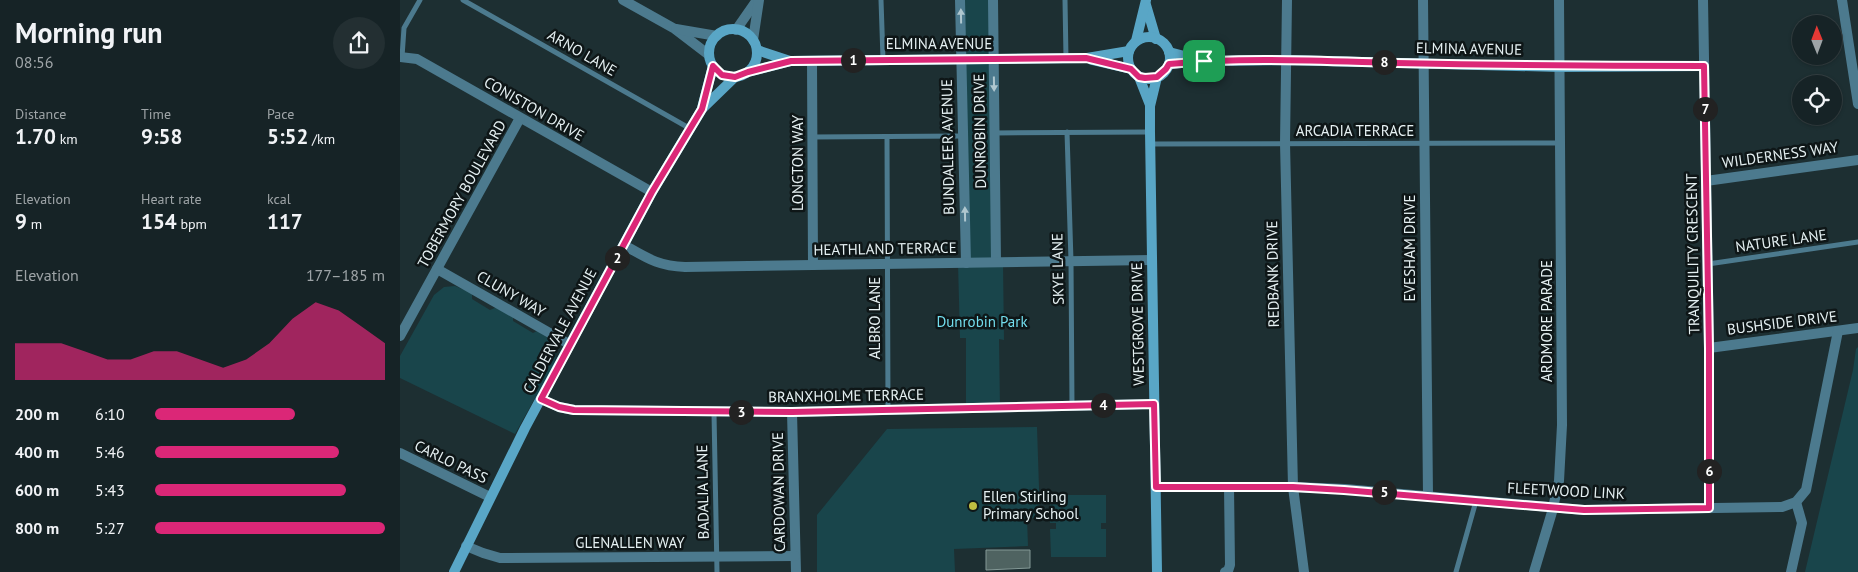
<!DOCTYPE html>
<meta charset="utf-8">
<style>
body{margin:0;font-family:"PT Sans",sans-serif;background:#232f32;color:#f1f3f6;height:100vh;display:flex;flex-direction:column;font-size:19px;white-space:nowrap}
*{box-sizing:border-box;margin:0}
p{font-size:16px;color:#9ea4a7}
.icon{flex:none;width:28px;height:28px;fill:none;stroke:currentColor;stroke-width:2;stroke-linecap:round;stroke-linejoin:round}
.map{position:relative;flex:1;overflow:hidden}
.sheet{display:flex;flex-direction:column;background:#162326;width:400px}
.sheet>*{flex:none}
.needle{width:32px;rotate:359deg}
.buttons{position:absolute;left:1392px;top:15px;display:grid;gap:10px}
.buttons a{display:grid;place-items:center;width:50px;height:50px;border-radius:50%;background:#162326;box-shadow:0 1px 4px #0004,0 0 0 1px #354043;font-size:25px}
.pin{position:absolute;display:grid;place-items:center;width:42px;height:42px;color:#fff;margin:-21px;border-radius:10px;box-shadow:0 2px 8px #0006}
.km{position:absolute;width:25px;height:25px;margin:-12px;border-radius:50%;background:#222;color:#fff;font-size:14px;line-height:25px;text-align:center}
.round{display:grid;place-items:center;flex:none;width:52px;height:52px;border-radius:26px;background:#232f32}
.summary{display:flex;align-items:center;justify-content:space-between;height:85px;padding:0 15px}
h1{font-size:28px;font-weight:600;line-height:38px}
.stats{display:grid;grid-template-columns:repeat(3,1fr);gap:8px;height:85px;padding:5px 15px}
.stats div{display:grid;align-content:center}
.stats b{font-size:21px;font-weight:600}
.stats small{font-size:14px;font-weight:400}
.stats p{font-size:14px}
.chart{height:140px;padding:10px 15px}
.chart p{display:flex;justify-content:space-between}
.chart svg{width:100%;height:90px;margin-top:5px;fill:#db2777;opacity:.7}
ul{padding:0 15px;list-style:none;font-size:16px}
li{display:grid;grid-template-columns:80px 60px 1fr;align-items:center;height:38px}
li i{height:12px;border-radius:6px;background:#db2777}
main{display:flex;flex:1;min-height:0}
.map>svg:first-child{display:block}
.green{fill:#19454b}
.building{fill:#4f6361;stroke:#849996}
.lines{fill:none;stroke-linecap:round;stroke-linejoin:round}
.lane{stroke:#4c7a8e;stroke-width:5}
.street{stroke:#4c7a8e;stroke-width:10}
.secondary{stroke:#59a6c6;stroke-width:10}
.oneway{fill:#afc7cf}
.route-casing{stroke:#fff;stroke-width:10}
.route{stroke:#db2777;stroke-width:6}
.poi-dot{fill:#bfbe41;stroke:#0e1617;stroke-width:2}
.labels{text-anchor:middle;stroke-width:5;stroke-linejoin:round;paint-order:stroke}
.street-label{font-size:15px;fill:#e5f0f2;stroke:#0e1617}
.park-label{font-size:15px;fill:#73deee;stroke:#0e1617}
.poi-label{font-size:15px;fill:#e5f0f2;stroke:#0e1617;text-anchor:start}
</style>
<main>
<section class="sheet">
<div class="summary"><div><h1>Morning run</h1><p>08:56</p></div><a class="round"><svg class="icon" aria-label="share" viewBox="0 0 24 24"><path d="M12 15V3M7 8l5-5 5 5M5 13v7h14v-7"/></svg></a></div>
<div class="stats">
<div><p>Distance</p><b>1.70<small> km</small></b></div>
<div><p>Time</p><b>9:58</b></div>
<div><p>Pace</p><b>5:52<small> /km</small></b></div>
</div>
<div class="stats">
<div><p>Elevation</p><b>9<small> m</small></b></div>
<div><p>Heart rate</p><b>154<small> bpm</small></b></div>
<div><p>kcal</p><b>117</b></div>
</div>
<div class="chart"><p><span>Elevation</span>177–185 m</p>
<svg viewBox="0 0 160 44" preserveAspectRatio="none"><path d="M0 44V26L10 26L20 26L30 30L40 34L50 34L60 30L70 30L80 34L90 38L100 34L110 26L120 14L130 6L140 10L150 18L160 26V44z"/></svg>
</div>
<ul>
<li><b>200 m</b>6:10<i style="width:61%"></i></li>
<li><b>400 m</b>5:46<i style="width:80%"></i></li>
<li><b>600 m</b>5:43<i style="width:83%"></i></li>
<li><b>800 m</b>5:27<i style="width:100%"></i></li>
</ul>
</section>
<div class="map">
<svg width="1458" height="572" viewBox="0 0 1458 572">
<rect width="100%" height="100%" fill="#1d2f32"/>
<g class="green">
<polygon points="560,0 593,0 596,262 603,262 604,340 599,339 600,408 566,411 566,338 560,338 558,263 565,263"/>
<path d="M55 286 72 293V299L90 310 97 307 113 316V321L133 333 137 331C154 341 161 345 153 366L115 434 0 378V356L34 295 44 287Z"/>
<polygon points="1458,347 1458,572 1405,572 1453,370 1456,349"/>
<polygon points="637,427 640,518 627,518 628,546 554,549 555,572 417,572 417,515 487,429"/>
<polygon points="650,495 706,495 706,523 701,523 701,529 706,529 706,557 651,557 650,529 656,529 656,523 650,523"/>
</g>
<polygon class="building" points="586,550 630,550 630,568 586,570"/>
<g class="lines">
<g class="lane">
<polyline points="63,0 289,128"/>
<polyline points="481,0 483,59"/>
<polyline points="665,0 666,58"/>
<polyline points="2,57 4,28 20,0"/>
<polyline points="667,132 671,261 672,406"/>
<polyline points="595,133 750,132"/>
<polyline points="412,137 563,136"/>
<polyline points="487,137 488,409"/>
<polyline points="750,144 1160,143"/>
<polyline points="1308,264 1458,242"/>
<polyline points="314,413 317,572"/>
<polyline points="1056,572 1076,501"/>
</g>
<g class="street">
<polyline points="223,0 275,29 309,55"/>
<polyline points="560,0 566,263"/>
<polyline points="593,0 596,262"/>
<polyline points="887,0 885,143 893,487 904,572"/>
<polyline points="1023,0 1028,496"/>
<polyline points="1303,0 1309,348 1309,508"/>
<polyline points="1442,0 1458,104"/>
<polyline points="276,29 317,36"/>
<polyline points="336,30 357,0"/>
<polyline points="353,40 359,0"/>
<polyline points="0,57 17,59 252,192"/>
<polyline points="412,61 413,265"/>
<polyline points="1306,181 1458,160"/>
<path d="M224 245C247 258 258 266 285 267L752 260"/>
<polyline points="37,269 169,344"/>
<polyline points="0,336 120,118"/>
<polyline points="1309,348 1458,328"/>
<polyline points="141,399 159,407 174,410 392,412 754,404"/>
<polyline points="392,412 396,572"/>
<polyline points="0,453 90,497"/>
<polyline points="756,487 893,487 945,489 1184,510 1382,507 1396,502 1406,490 1438,331"/>
<polyline points="66,546 83,553 100,558 395,556"/>
<polyline points="825,572 828,571 830,565 829,487"/>
<polyline points="1134,572 1152,512 1159,481 1162,425 1159,0"/>
<polyline points="1391,572 1402,523 1396,502"/>
</g>
<g class="secondary">
<polyline points="746,5 756,39"/>
<circle cx="333" cy="53" r="24"/>
<circle cx="749" cy="58" r="21"/>
<polyline points="736,41 746,0"/>
<polyline points="357,50 390,61"/>
<polyline points="769,52 796,59"/>
<polyline points="692,60 731,69"/>
<polyline points="769,64 804,61 885,60 1160,67 1304,66"/>
<polyline points="348,72 391,61 687,58 729,51"/>
<polyline points="739,77 750,105"/>
<polyline points="302,108 313,66"/>
<polyline points="54,572 125,428 252,192 302,109 335,77"/>
<polyline points="757,572 750,132 750,106 757,77"/>
</g>
</g>
<defs><path id="oneway-solid" d="M-6-.8H1V-3.2L6.5 0L1 3.2V.8H-6Z" transform="scale(1.25)"/></defs>
<g class="oneway">
<use href="#oneway-solid" transform="translate(561 16) rotate(-91)"/>
<use href="#oneway-solid" transform="translate(594 84) rotate(89)"/>
<use href="#oneway-solid" transform="translate(565 214) rotate(-91)"/>
</g>
<g class="lines">
<g class="route-casing">
<path id="route" d="M686 58 731 69 739 77 745 78 757 77 766 69 769 64C844 57 921 61 996 63 1099 65 1201 66 1304 66L1309 348V508L1184 510 944 490 893 487H756L754 404 392 412 174 410 159 407 141 399 252 192 302 109 313 66 322 75 335 77 348 72 391 61Z"/>
</g>
<use href="#route" class="route"/>
</g>
<circle class="poi-dot" cx="573" cy="506" r="5"/>
<g class="labels">
<g class="street-label">
<text x="539" y="49">ELMINA AVENUE</text>
<text transform="translate(1069 49) rotate(1)" y="5">ELMINA AVENUE</text>
<text transform="translate(182 53) rotate(30)" y="5">ARNO LANE</text>
<text transform="translate(134 109) rotate(30)" y="5">CONISTON DRIVE</text>
<text transform="translate(580 131) rotate(-91)" y="5">DUNROBIN DRIVE</text>
<text x="955" y="136">ARCADIA TERRACE</text>
<text transform="translate(548 147) rotate(-91)" y="5">BUNDALEER AVENUE</text>
<text transform="translate(1380 155) rotate(-8)" y="5">WILDERNESS WAY</text>
<text transform="translate(398 163) rotate(-90)" y="5">LONGTON WAY</text>
<text transform="translate(62 194) rotate(-61)" y="5">TOBERMORY BOULEVARD</text>
<text transform="translate(1381 241) rotate(-8)" y="5">NATURE LANE</text>
<text transform="translate(1010 248) rotate(-90)" y="5">EVESHAM DRIVE</text>
<text transform="translate(485 249) rotate(-1)" y="5">HEATHLAND TERRACE</text>
<text transform="translate(1293 254) rotate(-91)" y="5">TRANQUILITY CRESCENT</text>
<text transform="translate(658 269) rotate(-91)" y="5">SKYE LANE</text>
<text transform="translate(873 274) rotate(-91)" y="5">REDBANK DRIVE</text>
<text transform="translate(111 294) rotate(30)" y="5">CLUNY WAY</text>
<text transform="translate(475 318) rotate(-90)" y="5">ALBRO LANE</text>
<text transform="translate(1147 321) rotate(-90)" y="5">ARDMORE PARADE</text>
<text transform="translate(1382 323) rotate(-7)" y="5">BUSHSIDE DRIVE</text>
<text transform="translate(738 324) rotate(-91)" y="5">WESTGROVE DRIVE</text>
<text transform="translate(160 331) rotate(-62)" y="5">CALDERVALE AVENUE</text>
<text transform="translate(446 396) rotate(-1)" y="5">BRANXHOLME TERRACE</text>
<text transform="translate(51 462) rotate(26)" y="5">CARLO PASS</text>
<text transform="translate(1166 491) rotate(3)" y="5">FLEETWOOD LINK</text>
<text transform="translate(303 492) rotate(-91)" y="5">BADALIA LANE</text>
<text transform="translate(379 492) rotate(-91)" y="5">CARDOWAN DRIVE</text>
<text x="230" y="548">GLENALLEN WAY</text>
</g>
<g class="park-label">
<text x="582" y="327">Dunrobin Park</text>
</g>
<g class="poi-label">
<text x="583" y="502">Ellen Stirling<tspan x="583" dy="17">Primary School</tspan></text>
</g>
</g>
</svg>
<div class="buttons">
<a><svg class="needle" viewBox="-14 -14 28 28"><path d="M0-13l5 13h-10z" fill="#e53935"/><path d="M0 13l5-13h-10z" fill="#9ea4a7"/></svg></a>
<a><svg class="icon" aria-label="locate" viewBox="0 0 24 24"><circle cx="12" cy="12" r="6"/><path d="M12 2v4M12 18v4M2 12h4M18 12h4"/></svg></a>
</div>
<div class="pin" style="left:804px;top:61px;background:#1e9e55"><svg class="icon" aria-label="arrive" viewBox="0 0 24 24"><path d="M6 21V4h12l-3 4 3 4H6"/></svg></div>
<b class="km" style="left:453px;top:60px">1</b>
<b class="km" style="left:217px;top:258px">2</b>
<b class="km" style="left:341px;top:412px">3</b>
<b class="km" style="left:703px;top:405px">4</b>
<b class="km" style="left:984px;top:492px">5</b>
<b class="km" style="left:1309px;top:471px">6</b>
<b class="km" style="left:1305px;top:109px">7</b>
<b class="km" style="left:984px;top:62px">8</b>
</div>
</main>
